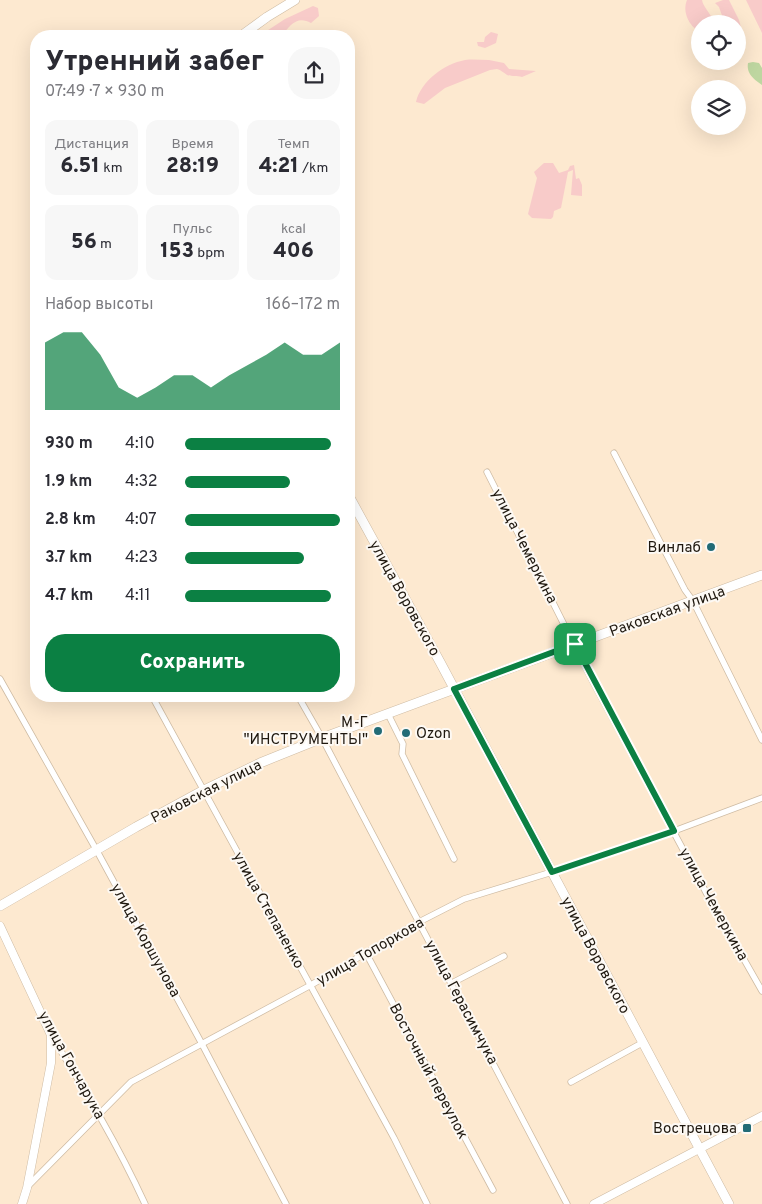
<!DOCTYPE html>
<html lang="ru">
<meta charset="utf-8">
<style>
body{margin:0;font-family:Overpass,sans-serif;background:#f7f7f7;color:#2b2b33;height:100vh;display:flex;flex-direction:column;font-size:19px;white-space:nowrap}
*{box-sizing:border-box;margin:0}
p{font-size:16px;color:#7c7c81}
.icon{flex:none;width:28px;height:28px;fill:none;stroke:currentColor;stroke-width:2;stroke-linecap:round;stroke-linejoin:round}
.map{position:relative;flex:1;overflow:hidden}
.side{position:absolute;left:30px;top:30px;width:325px;height:672px;display:flex;flex-direction:column;background:#fff;border-radius:20px;box-shadow:0 5px 20px #0002}
.side>*{flex:none}
.tools{position:absolute;left:691px;top:15px;display:grid;gap:10px}
.tools a{display:grid;place-items:center;width:55px;height:55px;border-radius:50%;background:#fff;box-shadow:0 5px 20px #0002;font-size:25px}
.pin{position:absolute;display:grid;place-items:center;width:42px;height:42px;color:#fff;margin:-21px;border-radius:10px;box-shadow:0 2px 8px #0006}
.round{display:grid;place-items:center;flex:none;width:52px;height:52px;border-radius:20px;background:#f7f7f7}
.overview{display:flex;align-items:center;justify-content:space-between;height:85px;padding:0 15px}
h1{font-size:28px;font-weight:800;line-height:38px}
.figures{display:grid;grid-template-columns:repeat(3,1fr);gap:8px;height:85px;padding:5px 15px}
.figures div{display:grid;align-content:center;border-radius:12px;background:#f7f7f7;text-align:center}
.figures b{font-size:21px;font-weight:800}
.figures small{font-size:14px;font-weight:400}
.figures p{font-size:14px}
.chart{height:140px;padding:10px 15px}
.chart p{display:flex;justify-content:space-between}
.chart svg{width:100%;height:90px;margin-top:5px;fill:#0b8043;opacity:.7}
.cta{display:flex;gap:10px;margin-top:auto;padding:10px 15px}
.cta a{flex:1;height:58px;border-radius:20px;background:#0b8043;color:#fff;font-size:20px;font-weight:800;line-height:58px;text-align:center}
ul{padding:0 15px;list-style:none;font-size:16px}
li{display:grid;grid-template-columns:80px 60px 1fr;align-items:center;height:38px}
li i{height:12px;border-radius:6px;background:#0b8043}
.map>svg:first-child{display:block}
.green{fill:#f8cbc9}
.water{fill:#bed6a0}
.lines{fill:none;stroke-linecap:round;stroke-linejoin:round}
.street-casing{stroke:#cebba3;stroke-width:7}
.secondary-casing{stroke:#cebba3;stroke-width:9}
.primary-casing{stroke:#cebba3;stroke-width:10}
.street{stroke:#fff;stroke-width:5.5}
.secondary{stroke:#fff;stroke-width:8}
.primary{stroke:#fff;stroke-width:9}
.route-casing{stroke:#fff;stroke-width:10}
.route{stroke:#0b8043;stroke-width:6}
.poi-dot{fill:#226b76;stroke:#fdf9f4;stroke-width:2}
.labels{text-anchor:middle;stroke-width:4;stroke-linejoin:round;paint-order:stroke}
.street-label{font-size:15px;fill:#1f180f;stroke:#fdf9f4}
.poi-label{font-size:15px;fill:#1f180f;stroke:#fdf9f4;text-anchor:end}
</style>
<div class="map">
<svg width="762" height="1204" viewBox="0 0 762 1204">
<rect width="100%" height="100%" fill="#fde9d0"/>
<g class="green">
<path d="M687 0H702C703 7 712 15 715 24H700V32C689 26 682 12 687 0Z"/>
<polygon points="723,0 729,0 739,20 742,31 739,32 739,38 738,24 725,24 719,7 715,3"/>
<polygon points="746,0 762,0 762,33"/>
<path d="M313 6 318 8 319 16 311 23C297 15 289 26 282 36H259L285 19Z"/>
<polygon points="491,32 498,34 496,43 485,48 478,46 477,42 484,42 485,37"/>
<path d="M489 60 504 63 509 69 536 71 522 77C517 75 512 77 507 75 504 73 501 70 497 69L490 70 445 88 424 104 416 102C421 81 444 64 465 60 473 59 481 60 489 60Z"/>
<polygon points="544,163 553,163 559,173 568,170 570,166 574,165 576,179 579,178 582,185 582,196 571,195 573,170 568,172 561,208 554,211 553,217 551,219 532,218 528,214 537,178 534,172"/>
</g>
<path class="water" d="M753 62 759 63 762 68V85C755 80 746 74 748 63Z"/>
<g class="lines">
<g class="street-casing">
<g id="street">
<polyline points="614,453 685,590 693,601 762,740"/>
<polyline points="487,472 590,676 709,898 762,991"/>
<polyline points="349,515 357,510"/>
<polyline points="0,679 97,851 202,1044 286,1204"/>
<polyline points="152,696 394,1138 427,1204"/>
<polyline points="298,696 322,738 567,1204"/>
<polyline points="388,714 403,744 402,754 454,859"/>
<polyline points="366,953 493,1190"/>
<polyline points="452,983 504,956"/>
<path d="M51 1035C85 1090 118 1145 145 1204"/>
<polyline points="571,1082 642,1043"/>
<polyline points="28,1186 131,1082 311,985 419,922 464,899 552,872 674,831 762,798"/>
</g>
</g>
<g class="secondary-casing">
<g id="secondary">
<polyline points="0,926 51,1035 51,1063 27,1188 22,1204"/>
<polyline points="594,1204 762,1116"/>
</g>
</g>
<g class="primary-casing">
<g id="primary">
<polyline points="241,36 267,17 295,0"/>
<polyline points="349,496 440,662 729,1204"/>
<polyline points="0,906 136,827 204,790 260,763 322,738 762,575"/>
</g>
</g>
<use href="#street" class="street"/>
<use href="#secondary" class="secondary"/>
<use href="#primary" class="primary"/>
</g>
<g class="lines">
<g class="route-casing">
<polygon id="route" points="575,644 674,831 552,872 454,689"/>
</g>
<use href="#route" class="route"/>
</g>
<g class="poi-dot">
<circle cx="711" cy="547" r="5"/>
<circle cx="378" cy="731" r="5"/>
<circle cx="406" cy="733" r="5"/>
<rect x="742" y="1123" width="10" height="10" rx="2.5"/>
</g>
<g class="labels">
<g class="street-label">
<text transform="translate(525 546) rotate(63)" y="5">улица Чемеркина</text>
<text transform="translate(405 598) rotate(61)" y="5">улица Воровского</text>
<text transform="translate(667 611) rotate(-20)" y="5">Раковская улица</text>
<text transform="translate(206 791) rotate(-27)" y="5">Раковская улица</text>
<text transform="translate(714 904) rotate(61)" y="5">улица Чемеркина</text>
<text transform="translate(269 910) rotate(61)" y="5">улица Степаненко</text>
<text transform="translate(146 940) rotate(61)" y="5">улица Коршунова</text>
<text transform="translate(370 951) rotate(-30)" y="5">улица Топоркова</text>
<text transform="translate(596 955) rotate(62)" y="5">улица Воровского</text>
<text transform="translate(462 1002) rotate(62)" y="5">улица Герасимчука</text>
<text transform="translate(72 1065) rotate(61)" y="5">улица Гончарука</text>
<text transform="translate(429 1071) rotate(62)" y="5">Восточный переулок</text>
</g>
<g class="poi-label">
<text x="701" y="552">Винлаб</text>
<text x="368" y="727">М-Г<tspan x="368" dy="17">"ИНСТРУМЕНТЫ"</tspan></text>
<text x="416" y="738" text-anchor="start">Ozon</text>
<text x="737" y="1133">Вострецова</text>
</g>
</g>
</svg>
<div class="tools">
<a><svg class="icon" aria-label="locate" viewBox="0 0 24 24"><circle cx="12" cy="12" r="6"/><path d="M12 2v4M12 18v4M2 12h4M18 12h4"/></svg></a>
<a><svg class="icon" aria-label="layers" viewBox="0 0 24 24"><path d="M12 4l9 5-9 5-9-5zM3 14l9 5 9-5"/></svg></a>
</div>
<div class="pin" style="left:575px;top:644px;background:#1e9e55"><svg class="icon" aria-label="arrive" viewBox="0 0 24 24"><path d="M6 21V4h12l-3 4 3 4H6"/></svg></div>
<section class="side">
<div class="overview"><div><h1>Утренний забег</h1><p>07:49 · 7 × 930 m</p></div><a class="round"><svg class="icon" aria-label="share" viewBox="0 0 24 24"><path d="M12 15V3M7 8l5-5 5 5M5 13v7h14v-7"/></svg></a></div>
<div class="figures">
<div><p>Дистанция</p><b>6.51<small> km</small></b></div>
<div><p>Время</p><b>28:19</b></div>
<div><p>Темп</p><b>4:21<small> /km</small></b></div>
</div>
<div class="figures">
<div><b>56<small> m</small></b></div>
<div><p>Пульс</p><b>153<small> bpm</small></b></div>
<div><p>kcal</p><b>406</b></div>
</div>
<div class="chart"><p><span>Набор высоты</span>166–172 m</p>
<svg viewBox="0 0 160 44" preserveAspectRatio="none"><path d="M0 44V11L10 6L20 6L30 17L40 33L50 38L60 33L70 27L80 27L90 33L100 27L110 22L120 17L130 11L140 17L150 17L160 11V44z"/></svg>
</div>
<ul>
<li><b>930 m</b>4:10<i style="width:94%"></i></li>
<li><b>1.9 km</b>4:32<i style="width:68%"></i></li>
<li><b>2.8 km</b>4:07<i style="width:100%"></i></li>
<li><b>3.7 km</b>4:23<i style="width:77%"></i></li>
<li><b>4.7 km</b>4:11<i style="width:94%"></i></li>
</ul>
<div class="cta"><a>Сохранить</a></div>
</section>
</div>
